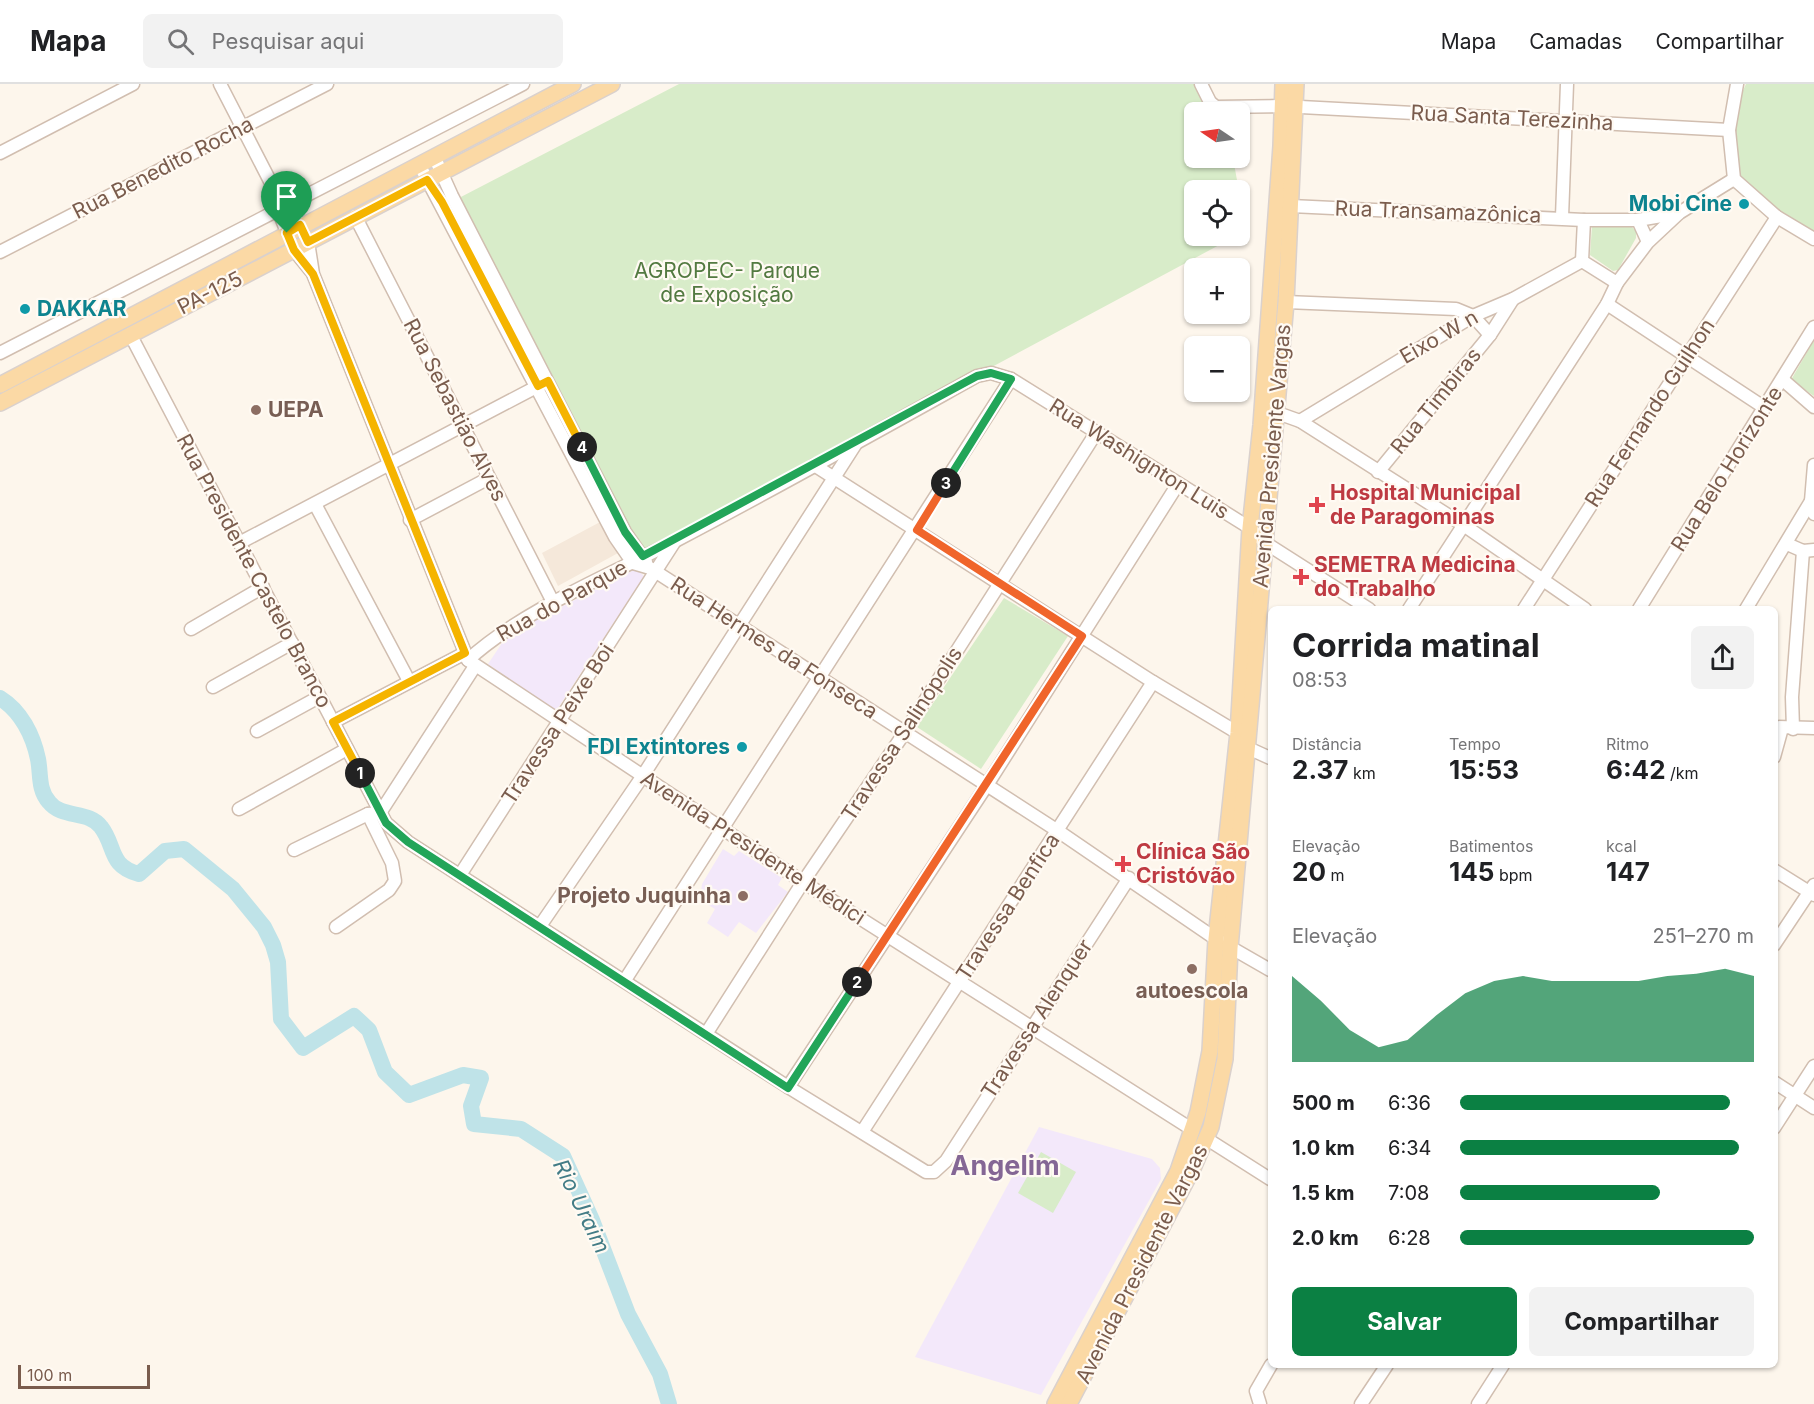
<!DOCTYPE html>
<html lang="pt">
<meta charset="utf-8">
<style>
body{margin:0;font-family:Inter,sans-serif;background:#f2f2f2;color:#202124;height:100vh;display:flex;flex-direction:column;font-size:22px;white-space:nowrap}
*{box-sizing:border-box;margin:0}
p{font-size:20px;color:#757577}
.icon{flex:none;width:33px;height:33px;fill:none;stroke:currentColor;stroke-width:2;stroke-linecap:round;stroke-linejoin:round}
.map{position:relative;flex:1;overflow:hidden}
.details{position:absolute;left:1268px;top:522px;width:510px;height:762px;display:flex;flex-direction:column;background:#fff;border-radius:9px;box-shadow:0 2px 4px #0004}
.details>*{flex:none}
.needle{width:39px;rotate:283deg}
.buttons{position:absolute;left:1184px;top:18px;display:grid;gap:12px}
.buttons a{display:grid;place-items:center;width:66px;height:66px;border-radius:9px;background:#fff;box-shadow:0 2px 4px #0004;font-size:30px}
.scale{position:absolute;left:18px;bottom:15px;width:132px;box-sizing:border-box;padding-left:6px;border:3px solid #7a5c4d;border-top:0;font-size:16px;line-height:21px;white-space:nowrap;color:#7a5c4d;-webkit-text-stroke:4px #fffaf3;paint-order:stroke}
.pin{position:absolute;display:grid;place-items:center;width:51px;height:51px;color:#fff;margin:-62px -26px;border-radius:50% 50% 50% 0;rotate:-45deg;box-shadow:0 0 6px #0007}
.pin .icon{rotate:45deg}
.km{position:absolute;width:30px;height:30px;margin:-15px;border-radius:50%;background:#222;color:#fff;font-size:16px;line-height:30px;text-align:center}
.round{display:grid;place-items:center;flex:none;width:63px;height:63px;border-radius:9px;background:#f2f2f2}
.summary{display:flex;align-items:center;justify-content:space-between;height:102px;padding:0 24px}
h1{font-size:33px;font-weight:700;line-height:45px}
.figures{display:grid;grid-template-columns:repeat(3,1fr);gap:9px;height:102px;padding:6px 24px}
.figures div{display:grid;align-content:center}
.figures b{font-size:26px;font-weight:700}
.figures small{font-size:16px;font-weight:400}
.figures p{font-size:16px}
.chart{height:168px;padding:12px 24px}
.chart p{display:flex;justify-content:space-between}
.chart svg{width:100%;height:108px;margin-top:6px;fill:#0b8043;opacity:.7}
.cta{display:flex;gap:12px;margin-top:auto;padding:12px 24px}
.cta a{flex:1;height:69px;border-radius:9px;background:#0b8043;color:#fff;font-size:24px;font-weight:700;line-height:69px;text-align:center}
.cta a+a{background:#f2f2f2;color:#202124}
ul{padding:0 24px;list-style:none;font-size:20px}
li{display:grid;grid-template-columns:96px 72px 1fr;align-items:center;height:45px}
li i{height:15px;border-radius:8px;background:#0b8043}
header{display:flex;align-items:center;gap:36px;box-sizing:border-box;height:84px;padding:0 30px;background:#fff;border-bottom:2px solid #e0e0e0}
header strong{font-size:28px}
nav{display:flex;gap:33px;margin-inline-start:auto;font-size:21px}
.search{width:420px;height:54px;background:#f2f2f2;display:flex;align-items:center;gap:15px;box-sizing:border-box;padding:0 21px;border-radius:9px;color:#757577;font-size:22px}
.map>svg:first-child{display:block}
.residential{fill:#f5e8da}
.education{fill:#f3e8fa}
.green{fill:#d8ecc9}
.lines{fill:none;stroke-linecap:round;stroke-linejoin:round}
.river{stroke:#bfe3e8;stroke-width:16}
.minor-casing{stroke:#d1beb0;stroke-width:15}
.major-casing{stroke:#dad1cd;stroke-width:18}
.minor{stroke:#fff;stroke-width:12}
.major{stroke:#fbd9a5;stroke-width:15}
.split-1-casing{stroke:#fff;stroke-width:12}
.split-2-casing{stroke:#fff;stroke-width:12}
.split-3-casing{stroke:#fff;stroke-width:12}
.split-4-casing{stroke:#fff;stroke-width:12}
.split-5-casing{stroke:#fff;stroke-width:12}
.split-1{stroke:#f5b400;stroke-width:8}
.split-2{stroke:#22a559;stroke-width:8}
.split-3{stroke:#f0652b;stroke-width:8}
.split-4{stroke:#22a559;stroke-width:8}
.split-5{stroke:#f5b400;stroke-width:8}
.culture-dot{fill:#0f9aa8;stroke:#fffaf3;stroke-width:2}
.education-dot{fill:#8d6e63;stroke:#fffaf3;stroke-width:2}
.health-dot{fill:#e0444e;stroke:#fffaf3;stroke-width:2}
.labels{text-anchor:middle;stroke-width:4.5;stroke-linejoin:round;paint-order:stroke}
.street-label{font-size:21px;fill:#7a5c4d;stroke:#fffaf3}
.culture-label{font-size:21px;font-weight:bold;fill:#0d838f;stroke:#fffaf3;text-anchor:end}
.park-label{font-size:21px;fill:#537a41;stroke:#fffaf3}
.education-label{font-size:21px;font-weight:bold;fill:#785e54;stroke:#fffaf3;text-anchor:start}
.health-label{font-size:21px;font-weight:bold;fill:#be3a42;stroke:#fffaf3;text-anchor:start}
.water-label{font-size:22px;font-style:italic;fill:#437c86;stroke:#fffaf3}
.district-label{font-size:27px;font-weight:bold;fill:#846695;stroke:#fffaf3}
</style>
<header>
<strong>Mapa</strong>
<div class="search"><svg class="icon" aria-label="search" viewBox="0 0 24 24"><circle cx="10" cy="10" r="6"/><path d="M15 15l6 6"/></svg>Pesquisar aqui</div>
<nav><a>Mapa</a><a>Camadas</a><a>Compartilhar</a></nav>
</header>
<div class="map">
<svg width="1814" height="1320" viewBox="0 0 1814 1320">
<rect width="100%" height="100%" fill="#fdf6ec"/>
<polygon class="residential" points="602,437 618,469 558,502 542,469"/>
<g class="education">
<polygon points="636,485 644,492 556,627 488,580 508,550"/>
<polygon points="723,765 734,772 739,767 782,794 778,801 788,808 756,849 739,838 728,853 707,839 715,825 700,816 702,800"/>
<polygon points="1039,1043 1152,1075 1160,1084 1161,1095 1041,1311 915,1273"/>
</g>
<g class="green">
<polygon points="679,0 1196,0 1211,28 1194,28 1194,74 1233,74 1246,146 1239,150 1239,106 1194,106 1194,152 1236,152 645,469 640,465 457,115"/>
<path d="M1746 0H1814V154L1737 95C1734 66 1732 27 1746 0Z"/>
<polygon points="1592,142 1632,143 1636,147 1636,154 1618,186 1613,187 1590,171"/>
<polygon points="1814,256 1814,312 1791,296"/>
<polygon points="1004,514 1068,552 981,685 917,643"/>
<polygon points="1041,1068 1076,1088 1053,1129 1018,1109"/>
</g>
<g class="lines">
<path class="river" d="M0 614C21 627 33 651 38 675 41 690 38 706 49 718 62 735 89 726 101 743 116 762 108 782 139 790L165 767 184 765 233 805 264 843 273 861 278 878 281 935 303 964 354 932 369 946 385 988 409 1011 463 991 481 994 471 1022 474 1040 521 1045 563 1072 592 1136 628 1230 660 1290 669 1320"/>
<g class="minor-casing">
<g id="minor">
<polyline points="220,0 271,99 300,141 308,158 313,190 468,576 803,798 1193,1046"/>
<polyline points="1201,0 1210,18 1216,23 1282,22 1729,46"/>
<polyline points="1737,0 1729,46 1734,95 1777,133 1814,155"/>
<polyline points="0,69 133,0"/>
<polyline points="434,72 452,112 625,448 646,478"/>
<polyline points="419,80 615,453 633,479 650,484 1058,747 1216,855 1270,886"/>
<polyline points="275,118 294,166 311,187"/>
<polyline points="1291,122 1584,136"/>
<polyline points="355,132 554,520"/>
<polyline points="1562,133 1567,0"/>
<polyline points="1638,136 1679,129"/>
<polyline points="1648,158 1638,136 1584,136 1582,177 1617,199 1648,158 1679,129 1734,95"/>
<polyline points="0,168 327,0"/>
<polyline points="1286,218 1456,225 1473,232 1490,251"/>
<polyline points="1607,220 1765,324"/>
<polyline points="130,250 386,739 408,758 788,1003 926,1088 934,1088 946,1077 1129,794"/>
<polyline points="0,269 523,0"/>
<polyline points="1783,296 1814,323"/>
<polyline points="1269,326 1300,337 1465,442 1585,525"/>
<polyline points="1300,337 1473,232 1513,215 1582,177"/>
<polyline points="814,381 1153,598 1238,649"/>
<polyline points="1814,381 1811,417 1814,430"/>
<polyline points="1378,388 1490,251 1513,215"/>
<polyline points="315,420 409,597"/>
<polyline points="410,436 489,394"/>
<polyline points="241,458 544,299"/>
<polyline points="1787,460 1803,467 1814,466"/>
<polyline points="1409,525 1607,220 1617,199"/>
<polyline points="1524,525 1777,133"/>
<polyline points="1639,525 1814,243"/>
<polyline points="1746,525 1811,417"/>
<polyline points="191,545 263,503"/>
<path d="M468 576C521 527 612 490 677 456 778 403 878 347 977 292L991 289 1011 295 1250 444 1264 458 1369 525"/>
<polyline points="213,603 292,559"/>
<polyline points="333,638 465,569"/>
<polyline points="1774,643 1814,644"/>
<polyline points="1793,645 1792,613 1803,467"/>
<polyline points="257,647 319,613"/>
<polyline points="1248,664 1270,674"/>
<polyline points="1774,673 1782,644"/>
<polyline points="239,725 347,665"/>
<polyline points="294,766 368,730 380,729 475,582"/>
<polyline points="1774,786 1814,811"/>
<polyline points="460,791 675,457"/>
<polyline points="540,842 642,693 855,361"/>
<polyline points="336,843 389,806 395,797 392,779 368,730"/>
<polyline points="1774,861 1814,801"/>
<polyline points="625,896 1011,295"/>
<polyline points="706,950 803,798 905,648 1096,349"/>
<polyline points="1774,998 1814,1024"/>
<polyline points="788,1003 987,701 1178,400"/>
<polyline points="1774,1044 1814,982"/>
<polyline points="862,1048 1153,598"/>
<polyline points="1207,1055 1270,1095"/>
<polyline points="1260,1320 1256,1307 1271,1281"/>
<polyline points="1361,1320 1387,1281"/>
<polyline points="1478,1320 1503,1281"/>
</g>
</g>
<g class="major-casing">
<g id="major">
<polyline points="0,301 573,0"/>
<polyline points="0,319 612,0"/>
<polyline points="1055,1320 1178,1087 1198,1028 1210,967 1216,855 1238,649 1250,444 1261,341 1281,62 1283,0"/>
<polyline points="1069,1320 1194,1082 1211,1043 1225,975 1230,864 1286,218 1296,0"/>
</g>
</g>
<use href="#minor" class="minor"/>
<use href="#major" class="major"/>
</g>
<g class="lines">
<g class="split-1-casing">
<polyline id="split-1" points="287,149 294,166 313,190 465,569 333,638 360,689"/>
</g>
<g class="split-2-casing">
<polyline id="split-2" points="360,689 386,739 408,758 788,1004 857,898"/>
</g>
<g class="split-3-casing">
<polyline id="split-3" points="857,898 1082,552 917,446 946,399"/>
</g>
<g class="split-4-casing">
<polyline id="split-4" points="582,363 625,448 643,472 977,292 991,289 1011,295 946,399"/>
</g>
<g class="split-5-casing">
<polyline id="split-5" points="287,149 300,141 308,158 427,96 442,118 538,302 548,297 582,363"/>
</g>
<use href="#split-1" class="split-1"/>
<use href="#split-2" class="split-2"/>
<use href="#split-3" class="split-3"/>
<use href="#split-4" class="split-4"/>
<use href="#split-5" class="split-5"/>
</g>
<g class="culture-dot">
<circle cx="1744" cy="120" r="6"/>
<circle cx="25" cy="225" r="6"/>
<circle cx="742" cy="663" r="6"/>
</g>
<g class="education-dot">
<circle cx="256" cy="326" r="6"/>
<circle cx="743" cy="812" r="6"/>
<circle cx="1192" cy="885" r="6"/>
</g>
<g class="health-dot">
<path d="M1314 412h6v6h6v6h-6v6h-6v-6h-6v-6h6z"/>
<path d="M1298 484h6v6h6v6h-6v6h-6v-6h-6v-6h6z"/>
<path d="M1120 771h6v6h6v6h-6v6h-6v-6h-6v-6h6z"/>
</g>
<g class="labels">
<g class="street-label">
<text transform="translate(1512 34) rotate(3)" y="7">Rua Santa Terezinha</text>
<text transform="translate(163 84) rotate(-27)" y="7">Rua Benedito Rocha</text>
<text transform="translate(1438 128) rotate(2)" y="7">Rua Transamazônica</text>
<text transform="translate(210 209) rotate(-27)" y="7">PA-125</text>
<text transform="translate(1439 253) rotate(-30)" y="7">Eixo W n</text>
<text transform="translate(1436 317) rotate(-51)" y="7">Rua Timbiras</text>
<text transform="translate(455 326) rotate(63)" y="7">Rua Sebastião Alves</text>
<text transform="translate(1650 329) rotate(-57)" y="7">Rua Fernando Guilhon</text>
<text transform="translate(1272 372) rotate(-85)" y="7">Avenida Presidente Vargas</text>
<text transform="translate(1139 375) rotate(32)" y="7">Rua Washignton Luis</text>
<text transform="translate(1727 385) rotate(-58)" y="7">Rua Belo Horizonte</text>
<text transform="translate(254 487) rotate(62)" y="7">Rua Presidente Castelo Branco</text>
<text transform="translate(562 517) rotate(-29)" y="7">Rua do Parque</text>
<text transform="translate(774 564) rotate(33)" y="7">Rua Hermes da Fonseca</text>
<text transform="translate(558 640) rotate(-57)" y="7">Travessa Peixe Boi</text>
<text transform="translate(902 650) rotate(-57)" y="7">Travessa Salinópolis</text>
<text transform="translate(753 764) rotate(33)" y="7">Avenida Presidente Médici</text>
<text transform="translate(1008 823) rotate(-57)" y="7">Travessa Benfica</text>
<text transform="translate(1037 935) rotate(-57)" y="7">Travessa Alenquer</text>
<text transform="translate(1142 1180) rotate(-63)" y="7">Avenida Presidente Vargas</text>
</g>
<g class="culture-label">
<text x="1732" y="127">Mobi Cine</text>
<text x="37" y="232" text-anchor="start">DAKKAR</text>
<text x="730" y="670">FDI Extintores</text>
</g>
<g class="park-label">
<text x="727" y="194">AGROPEC- Parque<tspan x="727" dy="24">de Exposição</tspan></text>
</g>
<g class="education-label">
<text x="268" y="333">UEPA</text>
<text x="731" y="819" text-anchor="end">Projeto Juquinha</text>
<text x="1192" y="914" text-anchor="middle">autoescola</text>
</g>
<g class="health-label">
<text x="1330" y="416">Hospital Municipal<tspan x="1330" dy="24">de Paragominas</tspan></text>
<text x="1314" y="488">SEMETRA Medicina<tspan x="1314" dy="24">do Trabalho</tspan></text>
<text x="1136" y="775">Clínica São<tspan x="1136" dy="24">Cristóvão</tspan></text>
</g>
<g class="water-label">
<text transform="translate(582 1122) rotate(64)" y="8">Rio Uraim</text>
</g>
<g class="district-label">
<text x="1005" y="1091">Angelim</text>
</g>
</g>
</svg>
<div class="buttons">
<a><svg class="needle" viewBox="-14 -14 28 28"><path d="M0-13l5 13h-10z" fill="#e53935"/><path d="M0 13l5-13h-10z" fill="#757577"/></svg></a>
<a><svg class="icon" aria-label="locate" viewBox="0 0 24 24"><circle cx="12" cy="12" r="6"/><path d="M12 2v4M12 18v4M2 12h4M18 12h4"/></svg></a>
<a>+</a>
<a>−</a>
</div>
<div class="scale">100 m</div>
<div class="pin" style="left:287px;top:149px;background:#1e9e55"><svg class="icon" aria-label="arrive" viewBox="0 0 24 24"><path d="M6 21V4h12l-3 4 3 4H6"/></svg></div>
<b class="km" style="left:360px;top:689px">1</b>
<b class="km" style="left:857px;top:898px">2</b>
<b class="km" style="left:946px;top:399px">3</b>
<b class="km" style="left:582px;top:363px">4</b>
<section class="details">
<div class="summary"><div><h1>Corrida matinal</h1><p>08:53</p></div><a class="round"><svg class="icon" aria-label="share" viewBox="0 0 24 24"><path d="M12 15V3M7 8l5-5 5 5M5 13v7h14v-7"/></svg></a></div>
<div class="figures">
<div><p>Distância</p><b>2.37<small> km</small></b></div>
<div><p>Tempo</p><b>15:53</b></div>
<div><p>Ritmo</p><b>6:42<small> /km</small></b></div>
</div>
<div class="figures">
<div><p>Elevação</p><b>20<small> m</small></b></div>
<div><p>Batimentos</p><b>145<small> bpm</small></b></div>
<div><p>kcal</p><b>147</b></div>
</div>
<div class="chart"><p><span>Elevação</span>251–270 m</p>
<svg viewBox="0 0 160 44" preserveAspectRatio="none"><path d="M0 44V9L10 19L20 31L30 38L40 35L50 25L60 16L70 11L80 9L90 11L100 11L110 11L120 11L130 9L140 8L150 6L160 9V44z"/></svg>
</div>
<ul>
<li><b>500 m</b>6:36<i style="width:92%"></i></li>
<li><b>1.0 km</b>6:34<i style="width:95%"></i></li>
<li><b>1.5 km</b>7:08<i style="width:68%"></i></li>
<li><b>2.0 km</b>6:28<i style="width:100%"></i></li>
</ul>
<div class="cta"><a>Salvar</a><a>Compartilhar</a></div>
</section>
</div>
